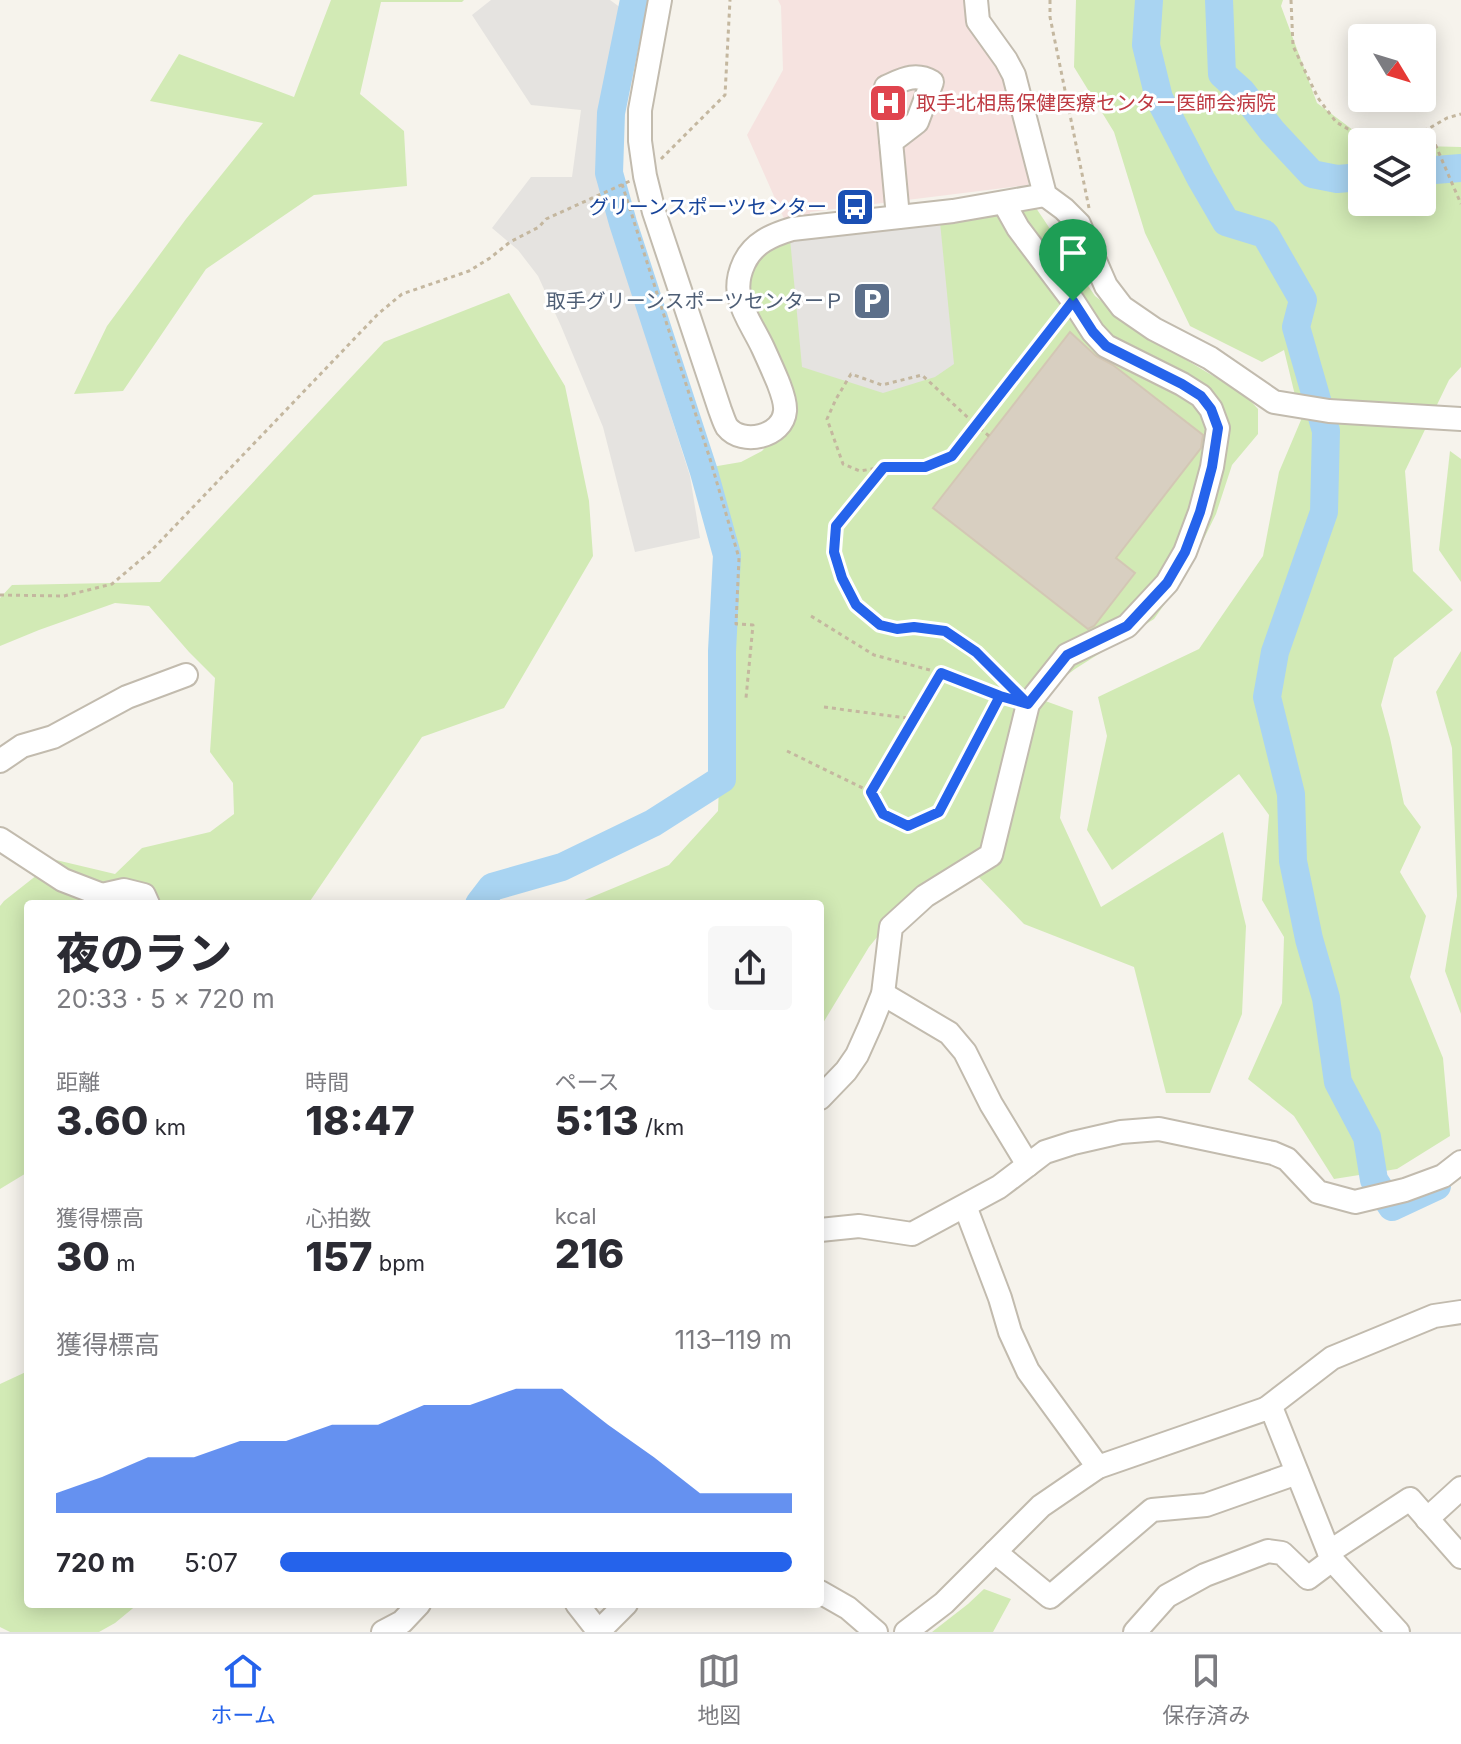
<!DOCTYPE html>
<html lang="ja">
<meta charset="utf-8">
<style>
body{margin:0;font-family:Inter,"Noto Sans JP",sans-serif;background:#f7f7f7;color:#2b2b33;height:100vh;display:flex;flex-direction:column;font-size:30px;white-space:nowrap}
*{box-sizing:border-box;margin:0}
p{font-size:26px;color:#7c7c81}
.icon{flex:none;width:44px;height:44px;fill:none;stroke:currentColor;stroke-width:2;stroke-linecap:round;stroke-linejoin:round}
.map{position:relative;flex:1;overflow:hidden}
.drawer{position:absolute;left:24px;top:900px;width:800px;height:708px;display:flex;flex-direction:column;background:#fff;border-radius:8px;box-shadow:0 4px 20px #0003}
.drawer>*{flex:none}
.needle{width:52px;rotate:128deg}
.controls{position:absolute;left:1348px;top:24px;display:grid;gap:16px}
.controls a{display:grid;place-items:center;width:88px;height:88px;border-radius:8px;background:#fff;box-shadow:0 4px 20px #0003;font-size:40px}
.pin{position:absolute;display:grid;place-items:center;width:68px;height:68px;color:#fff;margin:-82px -34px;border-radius:50% 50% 50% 0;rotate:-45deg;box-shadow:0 0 8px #0007}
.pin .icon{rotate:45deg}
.round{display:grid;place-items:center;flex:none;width:84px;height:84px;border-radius:8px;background:#f7f7f7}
.headline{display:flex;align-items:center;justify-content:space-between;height:136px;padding:0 32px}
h1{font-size:44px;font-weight:800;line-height:60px}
.stats{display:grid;grid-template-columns:repeat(3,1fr);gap:12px;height:136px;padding:8px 32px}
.stats div{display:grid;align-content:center}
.stats b{font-size:40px;font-weight:800}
.stats small{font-size:22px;font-weight:400}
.stats p{font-size:22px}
.chart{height:224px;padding:16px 32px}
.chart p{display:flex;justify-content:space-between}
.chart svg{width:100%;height:144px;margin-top:8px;fill:#2563eb;opacity:.7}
ul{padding:0 32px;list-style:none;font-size:26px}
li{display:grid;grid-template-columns:128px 96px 1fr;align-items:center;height:60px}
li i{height:20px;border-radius:10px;background:#2563eb}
.dock{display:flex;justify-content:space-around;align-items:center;height:112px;border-top:2px solid #e1e1e2;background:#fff;font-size:22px;color:#7c7c81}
.dock a{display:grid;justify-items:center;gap:4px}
.dock .on{color:#2563eb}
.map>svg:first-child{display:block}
.medical{fill:#f6e3e0}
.green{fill:#d2eab5}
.parking{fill:#e5e3e0}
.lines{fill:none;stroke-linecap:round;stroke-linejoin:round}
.river{stroke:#a9d4f2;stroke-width:28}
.building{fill:#d8cfc1;stroke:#d3c7b4;stroke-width:2}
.minor-casing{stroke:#c2bbae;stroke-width:26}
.path{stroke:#c4b79f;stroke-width:3;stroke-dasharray:4 4;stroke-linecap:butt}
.minor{stroke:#fff;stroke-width:22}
.route-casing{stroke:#fff;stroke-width:16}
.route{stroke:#2563eb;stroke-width:10}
.labels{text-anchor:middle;stroke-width:6;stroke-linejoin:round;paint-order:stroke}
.health-label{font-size:20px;fill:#be3a42;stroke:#fff;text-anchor:start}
.transit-label{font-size:20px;fill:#164399;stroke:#fff;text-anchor:end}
.service-label{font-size:20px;fill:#4e5e75;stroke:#fff;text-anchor:end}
</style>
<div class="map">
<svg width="1461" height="1632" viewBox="0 0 1461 1632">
<rect width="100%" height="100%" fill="#f6f3ec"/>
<polygon class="medical" points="778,0 986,0 988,22 1030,172 1028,185 810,212 810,220 785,221 747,135 783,70 781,6"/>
<g class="green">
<polygon points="331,0 464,0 462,2 381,2 360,94 404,131 407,186 314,195 206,269 123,391 74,394 107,326 186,219 263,123 150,101 179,54 294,97"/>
<polygon points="1076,0 1283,0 1281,6 1317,103 1369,142 1362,142 1362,202 1422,202 1422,146 1461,147 1461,367 1449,380 1405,471 1413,571 1453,610 1394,658 1381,705 1390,738 1404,804 1421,827 1400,872 1426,916 1410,977 1443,1058 1450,1136 1397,1169 1334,1179 1294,1116 1248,1079 1282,1003 1284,937 1262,900 1269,815 1239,774 1112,870 1087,830 1107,736 1098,697 1199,649 1263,556 1279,472 1301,420 1284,350 1262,362 1190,326 1145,233 1114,132 1074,67"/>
<polygon points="1034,205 1095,296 1153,340 1245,395 1258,409 1258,434 1232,465 1216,514 1188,571 1154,619 1075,669 1037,698 1073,711 1060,818 1101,907 1223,832 1246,926 1242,1014 1210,1093 1166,1093 1134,967 1024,924 972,870 905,903 869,947 820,1028 820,904 575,904 669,865 718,811 728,569 700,469 741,462 762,451 790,421 770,344 748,291 749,273 758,258 770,245 791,238"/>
<polygon points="509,293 565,386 589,501 593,556 504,708 422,737 308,904 28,904 28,1172 0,1189 0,906 4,901 56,860 115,874 142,848 210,832 234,814 233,783 210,752 215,678 189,652 149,606 115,603 39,630 0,646 0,598 12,585 160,582 384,342"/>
<polygon points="1450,451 1461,459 1461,582 1439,550"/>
<polygon points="1461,651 1461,1014 1445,971 1457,896 1452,748 1436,692"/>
<polygon points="28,1371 28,1604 138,1604 115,1623 99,1632 10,1632 0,1627 0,1384"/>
<polygon points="984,1589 1011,1599 993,1632 932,1632 968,1604"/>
</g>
<g class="parking">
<polygon points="491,0 610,0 621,8 605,103 598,169 607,214 690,476 700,538 635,552 603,427 561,326 538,276 518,250 492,228 531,177 572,177 581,110 531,105 472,15"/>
<polygon points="940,222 954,364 935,377 883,393 802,367 790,239"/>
</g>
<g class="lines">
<g class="river">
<polyline points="1149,0 1146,45 1159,98 1201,179 1226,222 1265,234 1303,300 1296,327 1326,431 1324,512 1275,652 1267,697 1291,794 1293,861 1309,939 1326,998 1338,1082 1367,1137 1374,1180 1392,1207 1437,1186"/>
<polyline points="1219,0 1222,74 1242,92 1272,131 1312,174 1337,179 1362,177"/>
<polyline points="1422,171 1461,168"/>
<polyline points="479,904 492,887 562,867 653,823 722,779 722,651 727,555 704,472 623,223 609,173 611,113 634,0"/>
</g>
</g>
<polygon class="building" points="1070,332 1096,356 1113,365 1203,435 1201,448 1116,558 1135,573 1094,626 1088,629 933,508"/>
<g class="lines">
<g class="minor-casing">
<g id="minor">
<path d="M660 0 640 110V141L645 176 654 212 720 410C722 415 724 422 727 427 742 446 783 437 785 411 786 402 781 390 778 382 773 370 768 359 763 348 749 318 728 297 744 263 753 243 772 235 792 229L953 211 1045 195"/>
<polyline points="976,0 978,21 1006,60 1014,75 1045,195 1064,209 1079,224 1106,286 1122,307 1154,329 1210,358 1274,402 1329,411 1461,419"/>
<path d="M891 142 917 122 932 82C915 72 902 80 886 87L898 217"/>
<polyline points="0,761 22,746 53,737 127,697 186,675"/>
<polyline points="0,839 63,880 102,895 124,890 144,895 148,904"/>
<polyline points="883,994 949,1033 965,1052 991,1104 1028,1165"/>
<polyline points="820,1098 846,1071 857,1055 870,1026 883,994 891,927 925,896 991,855 1028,704 1067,655 1127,626 1167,583 1185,552 1200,512 1212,467 1218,428 1211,409 1201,396 1182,384 1106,346 1093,332 1073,301 1018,228 1004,203"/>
<polyline points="965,1206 1000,1298 1010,1332 1028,1371 1098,1467"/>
<polyline points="820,1230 859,1226 912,1234 999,1187 1045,1152 1073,1143 1121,1132 1159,1129 1273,1153 1287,1159 1318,1192 1355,1202 1405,1190 1443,1176 1461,1162"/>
<polyline points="1267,1408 1332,1358 1434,1316 1461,1312"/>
<polyline points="1427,1519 1461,1488"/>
<polyline points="995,1552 1050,1597 1152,1510 1206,1505 1297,1473"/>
<polyline points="1329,1552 1410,1499 1461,1557"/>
<polyline points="820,1592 848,1608 876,1632"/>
<polyline points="577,1604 599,1632"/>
<polyline points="599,1631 626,1604"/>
<polyline points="383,1632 402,1622 419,1604"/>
<polyline points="906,1632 944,1603 1041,1506 1098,1467 1271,1407 1332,1560 1398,1632"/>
<polyline points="1135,1632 1167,1596 1205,1575 1268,1551 1282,1553 1308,1578 1332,1560"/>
</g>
</g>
<g class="path">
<polyline points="1050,0 1050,17 1089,208"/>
<polyline points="1291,0 1293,46 1318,98 1336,122 1348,129 1368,134 1396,136 1428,129 1447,118 1461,114"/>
<polyline points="1429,130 1461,204"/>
<polyline points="661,159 725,95 730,0"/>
<polyline points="622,184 710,459 739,558 736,624 753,625 746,698"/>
<polyline points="989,436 976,425 952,456 925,467 884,467 860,471 843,464 827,419 836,399 851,374 882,385 922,375 976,425 1061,317"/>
<path d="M884 467C875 478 838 519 835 529 828 559 853 616 884 626 903 632 925 624 944 631 949 632 955 638 959 641 980 655 997 672 1014 690"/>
<polyline points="0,595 64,596 112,584 151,551 378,314 402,294 469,271 490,258 510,242 539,227 546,219 630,181"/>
<polyline points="811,616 874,655 941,673"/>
<polyline points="1000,696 941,673 871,792 883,814 908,826 939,812 1000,696 1012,700"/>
<polyline points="824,707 914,719"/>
<polyline points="787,751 871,792"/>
</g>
<use href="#minor" class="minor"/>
</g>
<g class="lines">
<g class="route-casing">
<polyline id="route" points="1073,301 1093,332 1106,346 1182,384 1201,396 1211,409 1218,428 1212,467 1200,512 1185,552 1167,583 1127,626 1067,655 1028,704 1000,696 941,673 871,792 883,814 908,826 939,812 1000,696 1028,704 976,652 945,631 914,627 897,629 880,625 856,605 842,578 834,552 836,526 884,467 925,467 952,456 1073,301"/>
</g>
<use href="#route" class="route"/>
</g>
<defs>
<g id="hospital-square" transform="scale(2)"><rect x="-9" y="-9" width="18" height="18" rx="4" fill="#e0444e" stroke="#fff"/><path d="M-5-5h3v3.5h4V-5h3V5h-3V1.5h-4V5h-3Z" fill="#fff"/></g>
<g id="bus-square" transform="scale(2)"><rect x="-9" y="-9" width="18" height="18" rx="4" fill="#1a4fb4" stroke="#fff"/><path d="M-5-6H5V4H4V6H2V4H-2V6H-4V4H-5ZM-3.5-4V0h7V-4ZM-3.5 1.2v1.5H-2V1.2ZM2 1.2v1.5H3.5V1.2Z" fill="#fff"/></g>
<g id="parking-square" transform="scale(2)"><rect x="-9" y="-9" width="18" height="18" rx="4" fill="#5c6f8a" stroke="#fff"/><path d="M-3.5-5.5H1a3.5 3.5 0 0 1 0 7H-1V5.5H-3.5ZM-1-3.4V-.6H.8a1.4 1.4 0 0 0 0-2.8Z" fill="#fff"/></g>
</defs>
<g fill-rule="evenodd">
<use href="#hospital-square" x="888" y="103"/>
<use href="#bus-square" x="855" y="207"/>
<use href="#parking-square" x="872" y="301"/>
</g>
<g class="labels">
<g class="health-label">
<text x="916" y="110">取手北相馬保健医療センター医師会病院</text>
</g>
<g class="transit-label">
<text x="827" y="214">グリーンスポーツセンター</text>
</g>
<g class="service-label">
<text x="844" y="308">取手グリーンスポーツセンターＰ</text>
</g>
</g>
</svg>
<div class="controls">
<a><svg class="needle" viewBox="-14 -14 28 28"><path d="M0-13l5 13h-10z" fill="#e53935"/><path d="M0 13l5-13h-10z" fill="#7c7c81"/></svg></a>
<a><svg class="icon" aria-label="layers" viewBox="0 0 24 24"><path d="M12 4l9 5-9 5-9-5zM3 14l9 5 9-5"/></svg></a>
</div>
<div class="pin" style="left:1073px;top:301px;background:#1e9e55"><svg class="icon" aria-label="arrive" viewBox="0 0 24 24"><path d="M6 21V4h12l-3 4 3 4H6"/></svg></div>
<section class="drawer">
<div class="headline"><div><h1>夜のラン</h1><p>20:33 · 5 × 720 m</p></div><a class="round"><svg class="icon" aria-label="share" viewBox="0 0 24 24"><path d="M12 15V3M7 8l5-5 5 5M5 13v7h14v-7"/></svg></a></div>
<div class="stats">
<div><p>距離</p><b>3.60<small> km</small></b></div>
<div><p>時間</p><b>18:47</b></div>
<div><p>ペース</p><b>5:13<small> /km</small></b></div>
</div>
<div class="stats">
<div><p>獲得標高</p><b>30<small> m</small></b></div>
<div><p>心拍数</p><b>157<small> bpm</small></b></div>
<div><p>kcal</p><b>216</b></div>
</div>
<div class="chart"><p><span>獲得標高</span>113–119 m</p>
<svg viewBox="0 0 160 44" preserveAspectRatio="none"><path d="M0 44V38L10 33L20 27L30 27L40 22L50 22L60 17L70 17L80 11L90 11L100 6L110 6L120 17L130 27L140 38L150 38L160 38V44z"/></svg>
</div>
<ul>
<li><b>720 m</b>5:07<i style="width:100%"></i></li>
</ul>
</section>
</div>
<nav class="dock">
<a class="on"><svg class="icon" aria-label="home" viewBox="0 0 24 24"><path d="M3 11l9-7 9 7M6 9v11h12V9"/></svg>ホーム</a>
<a><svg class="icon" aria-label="map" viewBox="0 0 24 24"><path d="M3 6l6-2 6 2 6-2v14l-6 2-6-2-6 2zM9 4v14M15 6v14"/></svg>地図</a>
<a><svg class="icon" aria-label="saved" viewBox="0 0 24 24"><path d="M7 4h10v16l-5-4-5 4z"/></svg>保存済み</a>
</nav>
